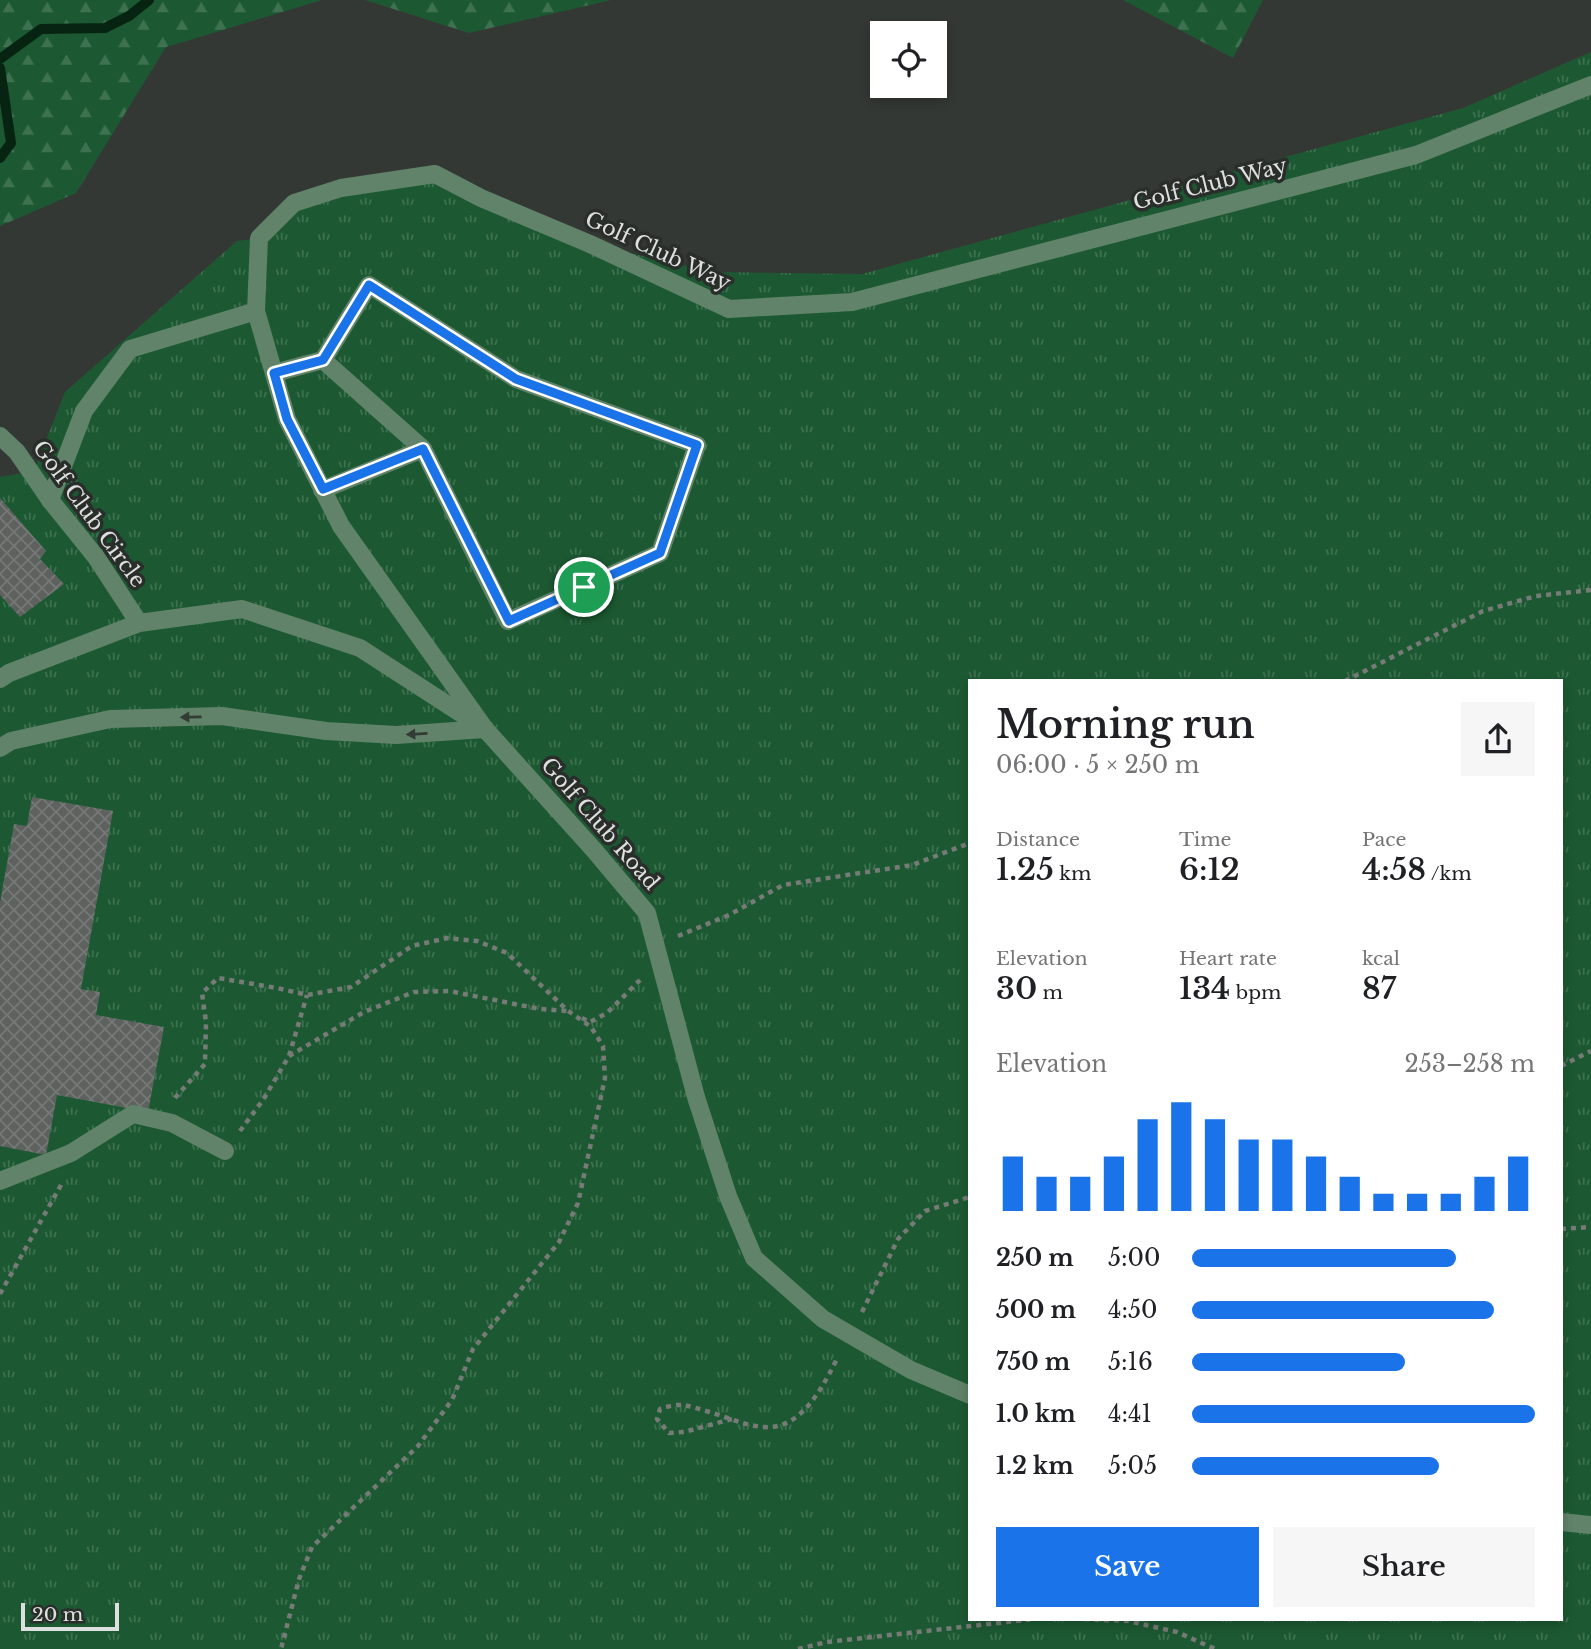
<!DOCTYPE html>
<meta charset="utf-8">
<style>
body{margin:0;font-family:"Libre Baskerville",serif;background:#f6f6f6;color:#202124;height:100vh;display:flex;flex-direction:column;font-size:26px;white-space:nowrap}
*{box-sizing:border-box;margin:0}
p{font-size:23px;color:#757577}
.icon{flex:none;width:38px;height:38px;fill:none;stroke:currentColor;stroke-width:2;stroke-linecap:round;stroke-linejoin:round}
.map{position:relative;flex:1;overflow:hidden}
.sheet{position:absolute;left:968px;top:679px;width:595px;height:942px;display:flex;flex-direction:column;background:#fff;border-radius:0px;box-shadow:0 4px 10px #0003}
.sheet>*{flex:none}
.buttons{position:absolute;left:870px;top:21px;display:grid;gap:14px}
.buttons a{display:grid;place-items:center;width:77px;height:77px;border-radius:0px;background:#fff;box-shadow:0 4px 10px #0003;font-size:35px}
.scale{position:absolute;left:21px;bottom:18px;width:98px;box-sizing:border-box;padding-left:7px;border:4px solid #dde0de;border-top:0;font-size:19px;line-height:24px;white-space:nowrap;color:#dde0de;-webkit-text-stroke:5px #2a2e2b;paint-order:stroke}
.pin{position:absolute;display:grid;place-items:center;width:60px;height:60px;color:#fff;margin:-30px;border:4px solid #fff;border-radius:50%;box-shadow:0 2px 7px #0007}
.round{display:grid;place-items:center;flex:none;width:74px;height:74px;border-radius:0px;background:#f6f6f6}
.head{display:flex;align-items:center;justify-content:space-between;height:119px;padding:0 28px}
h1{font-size:38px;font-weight:600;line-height:52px}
.figures{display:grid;grid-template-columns:repeat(3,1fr);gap:10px;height:119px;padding:7px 28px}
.figures div{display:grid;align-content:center}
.figures b{font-size:30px;font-weight:600}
.figures small{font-size:19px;font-weight:400}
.figures p{font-size:19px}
.chart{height:196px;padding:14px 28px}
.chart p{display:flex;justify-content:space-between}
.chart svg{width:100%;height:126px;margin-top:7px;stroke:#1a73e8;stroke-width:6}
.primary-button{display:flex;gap:14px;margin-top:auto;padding:14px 28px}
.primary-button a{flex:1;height:80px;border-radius:0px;background:#1a73e8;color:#fff;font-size:28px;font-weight:600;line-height:80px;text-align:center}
.primary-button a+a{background:#f6f6f6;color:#202124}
ul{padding:0 28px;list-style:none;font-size:23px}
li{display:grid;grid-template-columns:112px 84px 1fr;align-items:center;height:52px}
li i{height:18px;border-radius:9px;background:#1a73e8}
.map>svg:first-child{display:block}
.grass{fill:url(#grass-tufts);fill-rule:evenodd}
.forest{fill:url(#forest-firs)}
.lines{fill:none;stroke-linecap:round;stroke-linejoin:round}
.stream{stroke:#072412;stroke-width:10}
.building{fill:url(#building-cross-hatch)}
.path{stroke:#777b78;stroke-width:4.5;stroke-dasharray:5 5;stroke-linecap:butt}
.minor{stroke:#608369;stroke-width:18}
.oneway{fill:#323b34}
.route-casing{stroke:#fff;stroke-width:14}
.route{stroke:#1a73e8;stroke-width:9}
.labels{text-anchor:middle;stroke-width:7;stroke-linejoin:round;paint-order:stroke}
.street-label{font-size:21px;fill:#dde0de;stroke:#2a2e2b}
</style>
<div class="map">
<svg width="1591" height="1649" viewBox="0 0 1591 1649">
<defs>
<pattern id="grass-tufts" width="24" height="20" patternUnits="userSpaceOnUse" patternTransform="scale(1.75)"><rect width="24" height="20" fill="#1c5932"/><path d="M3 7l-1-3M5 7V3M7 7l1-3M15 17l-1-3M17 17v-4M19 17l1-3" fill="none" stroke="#3d714f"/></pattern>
<pattern id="forest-firs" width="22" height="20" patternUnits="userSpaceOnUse" patternTransform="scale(1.75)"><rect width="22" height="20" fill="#1c5932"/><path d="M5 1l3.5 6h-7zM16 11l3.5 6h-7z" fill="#3d714f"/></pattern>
<pattern id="building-cross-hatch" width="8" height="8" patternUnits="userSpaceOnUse" patternTransform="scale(1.75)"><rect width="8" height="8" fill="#5e625f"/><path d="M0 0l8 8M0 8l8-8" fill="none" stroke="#757876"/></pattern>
</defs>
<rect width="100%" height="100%" fill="#343835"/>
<path class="grass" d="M1591 52V1649H0V477L34 471 65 392 237 241 259 238 294 203 435 174 590 244 713 272 862 274 1463 108ZM970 681H1561V1619H970Z"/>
<g class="forest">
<polygon points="0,0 322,0 166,47 76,193 0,226"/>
<polygon points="365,0 611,0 469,33"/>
<polygon points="1123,0 1263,0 1233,58"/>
</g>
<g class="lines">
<g class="stream">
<polyline points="0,59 41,29 105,28 129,16 149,0"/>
<polyline points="0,68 11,143 0,158"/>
</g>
</g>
<g class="building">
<polygon points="0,498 46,551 40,559 64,584 20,617 0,595"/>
<polygon points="32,797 113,811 81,989 100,992 96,1015 164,1027 148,1112 57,1095 46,1155 0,1146 0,903 14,824 27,826"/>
</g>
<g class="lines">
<g class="path">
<polyline points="1345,681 1483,611 1536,596 1591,590"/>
<polyline points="678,936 729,915 783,885 912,865 970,843"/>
<polyline points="582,1018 590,1022 607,1013 640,980"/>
<polyline points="289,1056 364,1012 414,992 449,991 540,1009 568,1011"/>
<polyline points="1561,1066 1591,1051"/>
<polyline points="175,1098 205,1064 206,1022 202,993 218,978 277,988 307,995 351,987 412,946 447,938 477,941 507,953 567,1010 591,1027 603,1046 605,1078 578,1203 559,1242 473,1349 452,1400 418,1446 312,1547 299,1579 281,1649"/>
<polyline points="240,1131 263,1100 289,1056 307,995"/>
<polyline points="1561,1229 1591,1227"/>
<polyline points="0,1294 61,1185"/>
<polyline points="862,1312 898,1239 925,1211 970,1197"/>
<path d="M732 1419 684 1432 669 1433 657 1419 660 1409C680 1402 686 1405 706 1411 725 1416 745 1426 764 1427 802 1430 823 1386 838 1357"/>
<polyline points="1084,1619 1128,1621 1177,1632 1215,1649"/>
<polyline points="798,1649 827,1642 1034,1619"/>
</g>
<g class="minor">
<polygon points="369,285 516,379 697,445 660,553 508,621 423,449 323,360"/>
<polyline points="274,373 323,360"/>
<polyline points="0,436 17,452 50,500 96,557 139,623"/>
<polyline points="322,490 423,449"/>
<polyline points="50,500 84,411 130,349 256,311"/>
<polyline points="0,679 9,673 139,623 242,609 360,648 485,729 594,850 647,913 696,1097 728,1196 754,1258 823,1319 911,1370 970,1395"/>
<polyline points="485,729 341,526 287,419 256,311 259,238 294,203 341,188 435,174 481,198 590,244 729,309 852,302 1416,155 1591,85"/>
<polyline points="0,748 11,741 110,719 222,716 326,731 396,735 485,729"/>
<polyline points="0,1181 71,1153 133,1114 172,1123 225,1151"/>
<polyline points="1561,1522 1591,1525"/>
</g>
</g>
<defs><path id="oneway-solid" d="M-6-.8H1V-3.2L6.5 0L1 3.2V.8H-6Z" transform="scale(1.75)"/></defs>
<g class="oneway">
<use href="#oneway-solid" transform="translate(191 717) rotate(179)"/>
<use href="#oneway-solid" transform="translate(417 734) rotate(177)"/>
</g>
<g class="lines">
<g class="route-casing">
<polygon id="route" points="369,285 516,379 697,445 660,553 509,621 423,449 323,489 287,419 274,373 323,360"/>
</g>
<use href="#route" class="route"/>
</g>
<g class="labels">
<g class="street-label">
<text transform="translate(1210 184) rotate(-14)" y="7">Golf Club Way</text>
<text transform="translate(658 251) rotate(25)" y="7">Golf Club Way</text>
<text transform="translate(89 514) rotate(54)" y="7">Golf Club Circle</text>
<text transform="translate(600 824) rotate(49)" y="7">Golf Club Road</text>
</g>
</g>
</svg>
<div class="buttons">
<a><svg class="icon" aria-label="locate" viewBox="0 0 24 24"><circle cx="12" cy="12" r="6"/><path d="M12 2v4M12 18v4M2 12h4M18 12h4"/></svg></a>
</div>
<div class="scale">20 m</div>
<div class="pin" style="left:584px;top:587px;background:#1e9e55"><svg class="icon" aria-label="arrive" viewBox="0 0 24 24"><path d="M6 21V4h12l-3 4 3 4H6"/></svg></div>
<section class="sheet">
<div class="head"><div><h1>Morning run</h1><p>06:00 · 5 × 250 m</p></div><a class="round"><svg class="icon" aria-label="share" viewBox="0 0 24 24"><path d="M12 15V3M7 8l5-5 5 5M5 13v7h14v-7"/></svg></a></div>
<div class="figures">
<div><p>Distance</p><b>1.25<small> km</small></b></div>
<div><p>Time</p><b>6:12</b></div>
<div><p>Pace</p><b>4:58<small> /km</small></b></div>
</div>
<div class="figures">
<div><p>Elevation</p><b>30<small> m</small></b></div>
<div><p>Heart rate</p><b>134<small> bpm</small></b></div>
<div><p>kcal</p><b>87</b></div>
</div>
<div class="chart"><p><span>Elevation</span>253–258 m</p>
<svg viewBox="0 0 160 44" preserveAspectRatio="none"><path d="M5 44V25M15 44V32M25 44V32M35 44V25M45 44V12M55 44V6M65 44V12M75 44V19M85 44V19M95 44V25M105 44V32M115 44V38M125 44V38M135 44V38M145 44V32M155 44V25"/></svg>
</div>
<ul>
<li><b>250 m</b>5:00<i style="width:77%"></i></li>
<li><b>500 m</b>4:50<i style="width:88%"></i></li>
<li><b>750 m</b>5:16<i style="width:62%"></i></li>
<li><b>1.0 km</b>4:41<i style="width:100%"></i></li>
<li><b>1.2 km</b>5:05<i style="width:72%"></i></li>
</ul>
<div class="primary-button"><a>Save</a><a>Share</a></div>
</section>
</div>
